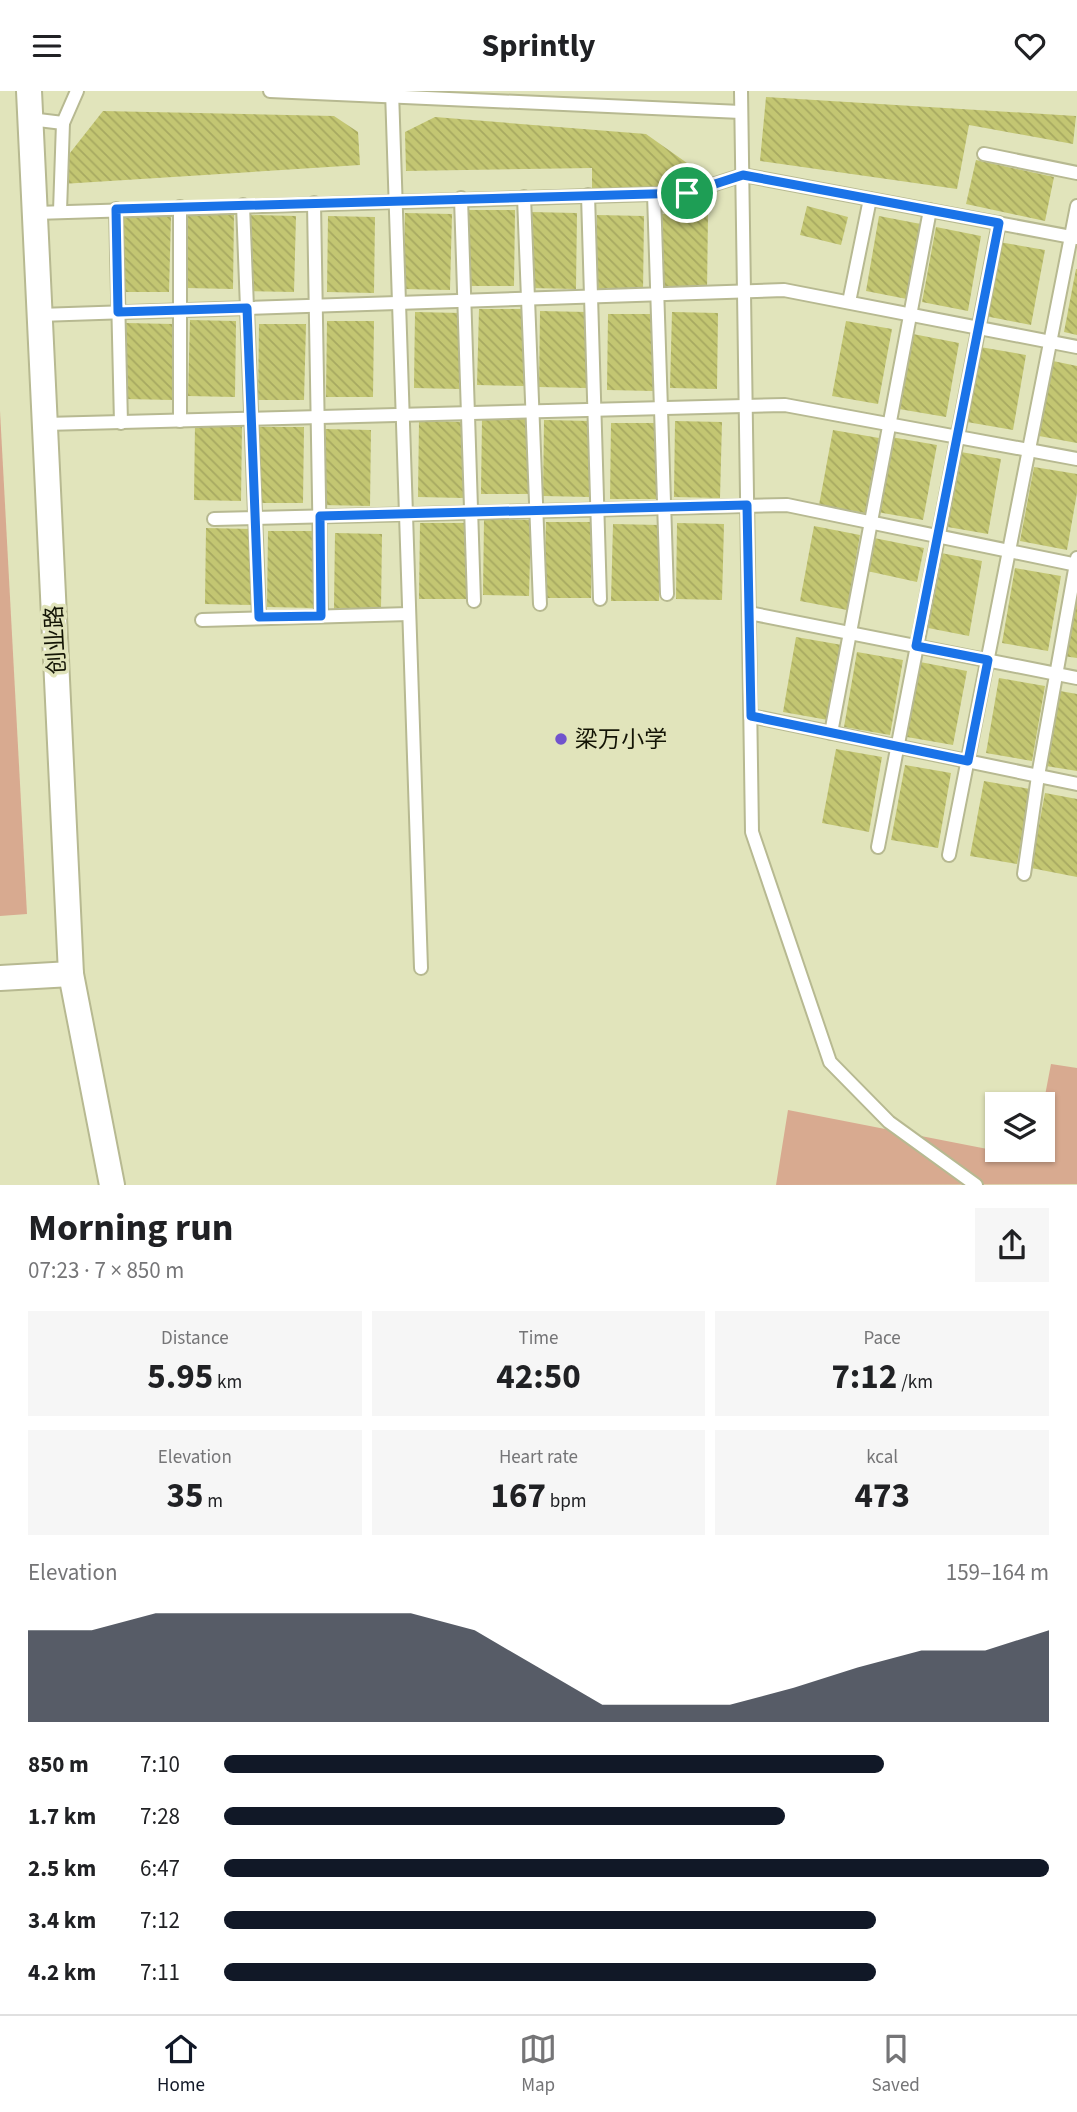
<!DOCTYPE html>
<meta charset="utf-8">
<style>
body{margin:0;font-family:"Source Sans 3","Noto Sans SC",sans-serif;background:#f6f6f6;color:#202124;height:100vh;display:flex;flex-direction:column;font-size:26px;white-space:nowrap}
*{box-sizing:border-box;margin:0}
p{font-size:23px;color:#757577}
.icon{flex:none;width:38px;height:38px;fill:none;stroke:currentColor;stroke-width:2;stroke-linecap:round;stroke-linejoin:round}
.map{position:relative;height:1094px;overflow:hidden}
.drawer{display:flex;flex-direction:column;background:#fff;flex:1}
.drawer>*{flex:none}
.fabs{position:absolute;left:985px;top:1001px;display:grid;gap:14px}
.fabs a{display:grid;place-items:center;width:70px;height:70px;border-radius:0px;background:#fff;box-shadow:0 2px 5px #0004;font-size:35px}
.pin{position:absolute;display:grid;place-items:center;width:60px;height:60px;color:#fff;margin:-30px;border:4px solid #fff;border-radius:50%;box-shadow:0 2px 7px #0007}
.round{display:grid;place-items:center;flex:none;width:74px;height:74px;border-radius:0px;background:#f6f6f6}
.overview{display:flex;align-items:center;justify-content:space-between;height:119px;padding:0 28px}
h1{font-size:38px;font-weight:700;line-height:52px}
.figures{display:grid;grid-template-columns:repeat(3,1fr);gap:10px;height:119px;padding:7px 28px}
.figures div{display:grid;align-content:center;border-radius:0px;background:#f6f6f6;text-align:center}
.figures b{font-size:35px;font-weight:700}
.figures small{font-size:19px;font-weight:400}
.figures p{font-size:19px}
.chart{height:196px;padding:14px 28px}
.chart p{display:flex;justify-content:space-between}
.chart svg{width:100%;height:126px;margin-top:7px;fill:#111827;opacity:.7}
ul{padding:0 28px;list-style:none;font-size:23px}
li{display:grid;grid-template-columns:112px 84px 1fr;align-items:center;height:52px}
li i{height:18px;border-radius:9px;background:#111827}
header{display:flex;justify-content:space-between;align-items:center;height:91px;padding:0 28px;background:#fff;font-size:32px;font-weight:700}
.tab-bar{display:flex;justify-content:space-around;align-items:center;height:98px;border-top:2px solid #e0e0e0;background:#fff;font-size:19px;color:#757577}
.tab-bar a{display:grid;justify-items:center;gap:4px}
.tab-bar .selected{color:#111827}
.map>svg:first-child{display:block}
.green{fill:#d8aa90}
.building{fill:url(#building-back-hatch)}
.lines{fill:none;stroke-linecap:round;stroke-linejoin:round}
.lane-casing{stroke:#b7b991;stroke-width:16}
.street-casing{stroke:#b7b991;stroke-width:28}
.lane{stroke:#fff;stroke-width:12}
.street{stroke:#fff;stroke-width:24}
.route-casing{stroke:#fff;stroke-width:14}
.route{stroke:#1a73e8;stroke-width:9}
.poi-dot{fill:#7153cd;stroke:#e1e4bb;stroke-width:2.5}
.labels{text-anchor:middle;stroke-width:7;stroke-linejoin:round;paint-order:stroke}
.street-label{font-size:23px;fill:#131405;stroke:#e1e4bb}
.poi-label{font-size:23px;fill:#131405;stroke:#e1e4bb;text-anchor:start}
</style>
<header><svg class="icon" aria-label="menu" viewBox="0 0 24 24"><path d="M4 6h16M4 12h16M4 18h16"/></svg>Sprintly<svg class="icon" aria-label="heart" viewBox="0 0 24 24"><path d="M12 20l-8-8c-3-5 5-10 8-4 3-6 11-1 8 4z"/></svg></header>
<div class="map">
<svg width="1077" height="1094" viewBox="0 0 1077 1094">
<defs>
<pattern id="building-back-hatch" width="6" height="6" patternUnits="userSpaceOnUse" patternTransform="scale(1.75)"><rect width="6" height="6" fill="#c3c672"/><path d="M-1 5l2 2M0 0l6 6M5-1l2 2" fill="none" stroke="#a7a961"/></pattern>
</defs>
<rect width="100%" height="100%" fill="#e1e4bb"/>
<g class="green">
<polygon points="0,320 27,823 0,825"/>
<polygon points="1051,973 1077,977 1077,1093 776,1094 788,1019 1033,1067 1035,1059 1043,1059 1043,1015"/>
</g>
<g class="building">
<polygon points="766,6 1076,25 1073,53 969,34 957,98 760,70"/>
<polygon points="103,20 334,25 358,41 360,74 62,93 66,67"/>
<polygon points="435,26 646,43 687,72 688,96 592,98 592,77 406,80 405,41"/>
<polygon points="976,69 1054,86 1045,130 966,113"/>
<polygon points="807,115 848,126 841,154 800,144"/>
<polygon points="468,119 515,119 514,195 467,195"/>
<polygon points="187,121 234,122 233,198 186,197"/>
<polygon points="530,121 577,122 576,198 529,197"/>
<polygon points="405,122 452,123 450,199 404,198"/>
<polygon points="661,123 708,123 707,200 660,199"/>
<polygon points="249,124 296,125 294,201 248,200"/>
<polygon points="597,124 644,125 643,201 596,200"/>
<polygon points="124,125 171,125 169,201 123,201"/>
<polygon points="328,125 375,126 374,202 327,201"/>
<polygon points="879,125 926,134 912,209 866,200"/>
<polygon points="936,136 981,145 968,220 922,211"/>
<polygon points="999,151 1045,159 1031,234 985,225"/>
<polygon points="1076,178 1077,178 1077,244 1064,241"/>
<polygon points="479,218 525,218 524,295 477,294"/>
<polygon points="540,220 587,221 586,297 539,296"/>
<polygon points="415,221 462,222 461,298 414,297"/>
<polygon points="672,221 718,222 717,298 670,297"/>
<polygon points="608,223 655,223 653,300 607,299"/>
<polygon points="190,229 236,230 235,306 188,305"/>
<polygon points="327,230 374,230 373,306 326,306"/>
<polygon points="846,230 892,238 878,313 832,305"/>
<polygon points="126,232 173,233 172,309 125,308"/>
<polygon points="259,233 306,233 304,309 258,309"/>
<polygon points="913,243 959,252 946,326 899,318"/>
<polygon points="980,256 1026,264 1013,339 967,331"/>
<polygon points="1053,270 1077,275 1077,352 1039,345"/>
<polygon points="482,327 529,327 528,403 481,403"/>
<polygon points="544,329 591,330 589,406 543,405"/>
<polygon points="419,330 466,331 464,407 418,406"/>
<polygon points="675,330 722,331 720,407 674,406"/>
<polygon points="611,332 658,332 657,408 610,408"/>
<polygon points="195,333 242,334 241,410 194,409"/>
<polygon points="257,336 304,336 303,412 256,412"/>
<polygon points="324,338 371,339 370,415 323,414"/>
<polygon points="833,339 879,347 865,422 819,414"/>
<polygon points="891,346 937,354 923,429 877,421"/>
<polygon points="955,360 1001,368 988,443 942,435"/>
<polygon points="1034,376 1077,383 1077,402 1067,459 1020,450"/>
<polygon points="484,428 531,429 529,505 483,504"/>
<polygon points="546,431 592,431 591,507 544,507"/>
<polygon points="420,432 467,432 466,508 419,508"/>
<polygon points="677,432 724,433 722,509 676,508"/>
<polygon points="613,433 660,434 659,510 611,510"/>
<polygon points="814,435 860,444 847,519 800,510"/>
<polygon points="206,437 253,438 251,514 205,513"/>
<polygon points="268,440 314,440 314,517 267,516"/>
<polygon points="335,442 382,443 381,519 334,518"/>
<polygon points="874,447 924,457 917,491 867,480"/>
<polygon points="936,461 982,470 969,545 923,536"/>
<polygon points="1015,477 1061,485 1048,560 1002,552"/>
<polygon points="1077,491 1077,567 1063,565"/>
<polygon points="796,546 842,554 828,629 783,621"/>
<polygon points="857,561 903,569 890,644 844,636"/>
<polygon points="920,571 967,580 953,654 907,646"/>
<polygon points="999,587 1045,595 1032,670 986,662"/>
<polygon points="1060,600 1077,603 1077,680 1046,675"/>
<polygon points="836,658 882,666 869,741 822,732"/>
<polygon points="905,674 951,682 938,757 891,749"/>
<polygon points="984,690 1030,698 1017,773 970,765"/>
<polygon points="1045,702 1077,708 1077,786 1031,777"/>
</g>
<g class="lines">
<g class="lane-casing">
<g id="lane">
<polyline points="270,0 741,21"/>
<polyline points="392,0 421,877"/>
<polyline points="741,0 752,741 830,971 889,1031 976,1094"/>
<polyline points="30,28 63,32 77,0"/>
<polyline points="984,63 1077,82"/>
<polyline points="654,103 667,503"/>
<polyline points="588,104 600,508"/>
<polyline points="524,106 540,513"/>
<polyline points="461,107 474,510"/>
<polyline points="314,112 321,525"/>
<polyline points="243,114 259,526"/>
<polyline points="180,116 180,330"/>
<polyline points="116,118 121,332"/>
<polyline points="60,120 63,32"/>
<polyline points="35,122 687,102 743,84 1077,147"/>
<polyline points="849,211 870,108"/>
<polyline points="39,224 784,199 1077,256"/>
<polyline points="45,333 785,314 1077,368"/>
<polyline points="214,428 787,414 1077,474"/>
<polyline points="749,522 1077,587"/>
<polyline points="202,529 409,523"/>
<polyline points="751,625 1077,693"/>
<polyline points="831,642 930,119"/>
<polyline points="878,756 999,132"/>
<polyline points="949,764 1077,115"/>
<polyline points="1024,783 1038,685 1077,467"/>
</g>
</g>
<g class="street-casing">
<g id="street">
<polyline points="29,0 71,883 112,1094"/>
<polyline points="0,887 71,883"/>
</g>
</g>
<use href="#lane" class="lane"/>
<use href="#street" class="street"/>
</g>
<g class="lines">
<g class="route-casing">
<polygon id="route" points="743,84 999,132 916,555 988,569 968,670 751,625 747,414 320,425 321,525 259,526 247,217 118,221 116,118 687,102"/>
</g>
<use href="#route" class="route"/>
</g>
<circle class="poi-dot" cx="561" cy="648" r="7"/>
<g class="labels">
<g class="street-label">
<text transform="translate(55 549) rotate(-93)" y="8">创业路</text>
</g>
<g class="poi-label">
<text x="575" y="656">梁万小学</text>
</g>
</g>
</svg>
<div class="fabs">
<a><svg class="icon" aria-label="layers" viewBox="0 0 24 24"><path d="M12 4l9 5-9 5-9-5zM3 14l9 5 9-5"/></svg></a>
</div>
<div class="pin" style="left:687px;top:102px;background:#1e9e55"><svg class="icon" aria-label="arrive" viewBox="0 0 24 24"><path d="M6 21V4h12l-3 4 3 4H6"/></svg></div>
</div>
<section class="drawer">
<div class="overview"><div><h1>Morning run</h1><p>07:23 · 7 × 850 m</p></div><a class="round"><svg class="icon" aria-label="share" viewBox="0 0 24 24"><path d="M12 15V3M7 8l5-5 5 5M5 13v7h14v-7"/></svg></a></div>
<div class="figures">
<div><p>Distance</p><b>5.95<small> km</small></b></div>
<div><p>Time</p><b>42:50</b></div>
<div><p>Pace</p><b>7:12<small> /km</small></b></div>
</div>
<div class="figures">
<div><p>Elevation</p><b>35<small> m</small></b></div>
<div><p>Heart rate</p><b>167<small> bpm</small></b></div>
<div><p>kcal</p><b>473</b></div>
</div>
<div class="chart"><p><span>Elevation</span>159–164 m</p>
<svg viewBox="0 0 160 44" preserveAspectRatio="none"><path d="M0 44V12L10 12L20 6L30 6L40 6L50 6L60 6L70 12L80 25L90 38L100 38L110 38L120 32L130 25L140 19L150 19L160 12V44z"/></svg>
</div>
<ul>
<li><b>850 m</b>7:10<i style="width:80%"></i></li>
<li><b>1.7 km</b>7:28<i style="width:68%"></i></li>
<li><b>2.5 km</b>6:47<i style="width:100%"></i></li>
<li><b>3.4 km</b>7:12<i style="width:79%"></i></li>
<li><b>4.2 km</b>7:11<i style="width:79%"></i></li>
</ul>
</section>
<nav class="tab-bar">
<a class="selected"><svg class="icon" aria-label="home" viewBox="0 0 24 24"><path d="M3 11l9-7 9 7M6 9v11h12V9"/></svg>Home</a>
<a><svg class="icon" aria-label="map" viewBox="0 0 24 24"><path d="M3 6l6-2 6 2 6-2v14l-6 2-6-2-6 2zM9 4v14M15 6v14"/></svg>Map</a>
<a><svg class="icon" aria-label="saved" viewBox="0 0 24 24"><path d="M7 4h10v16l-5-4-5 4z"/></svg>Saved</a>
</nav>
